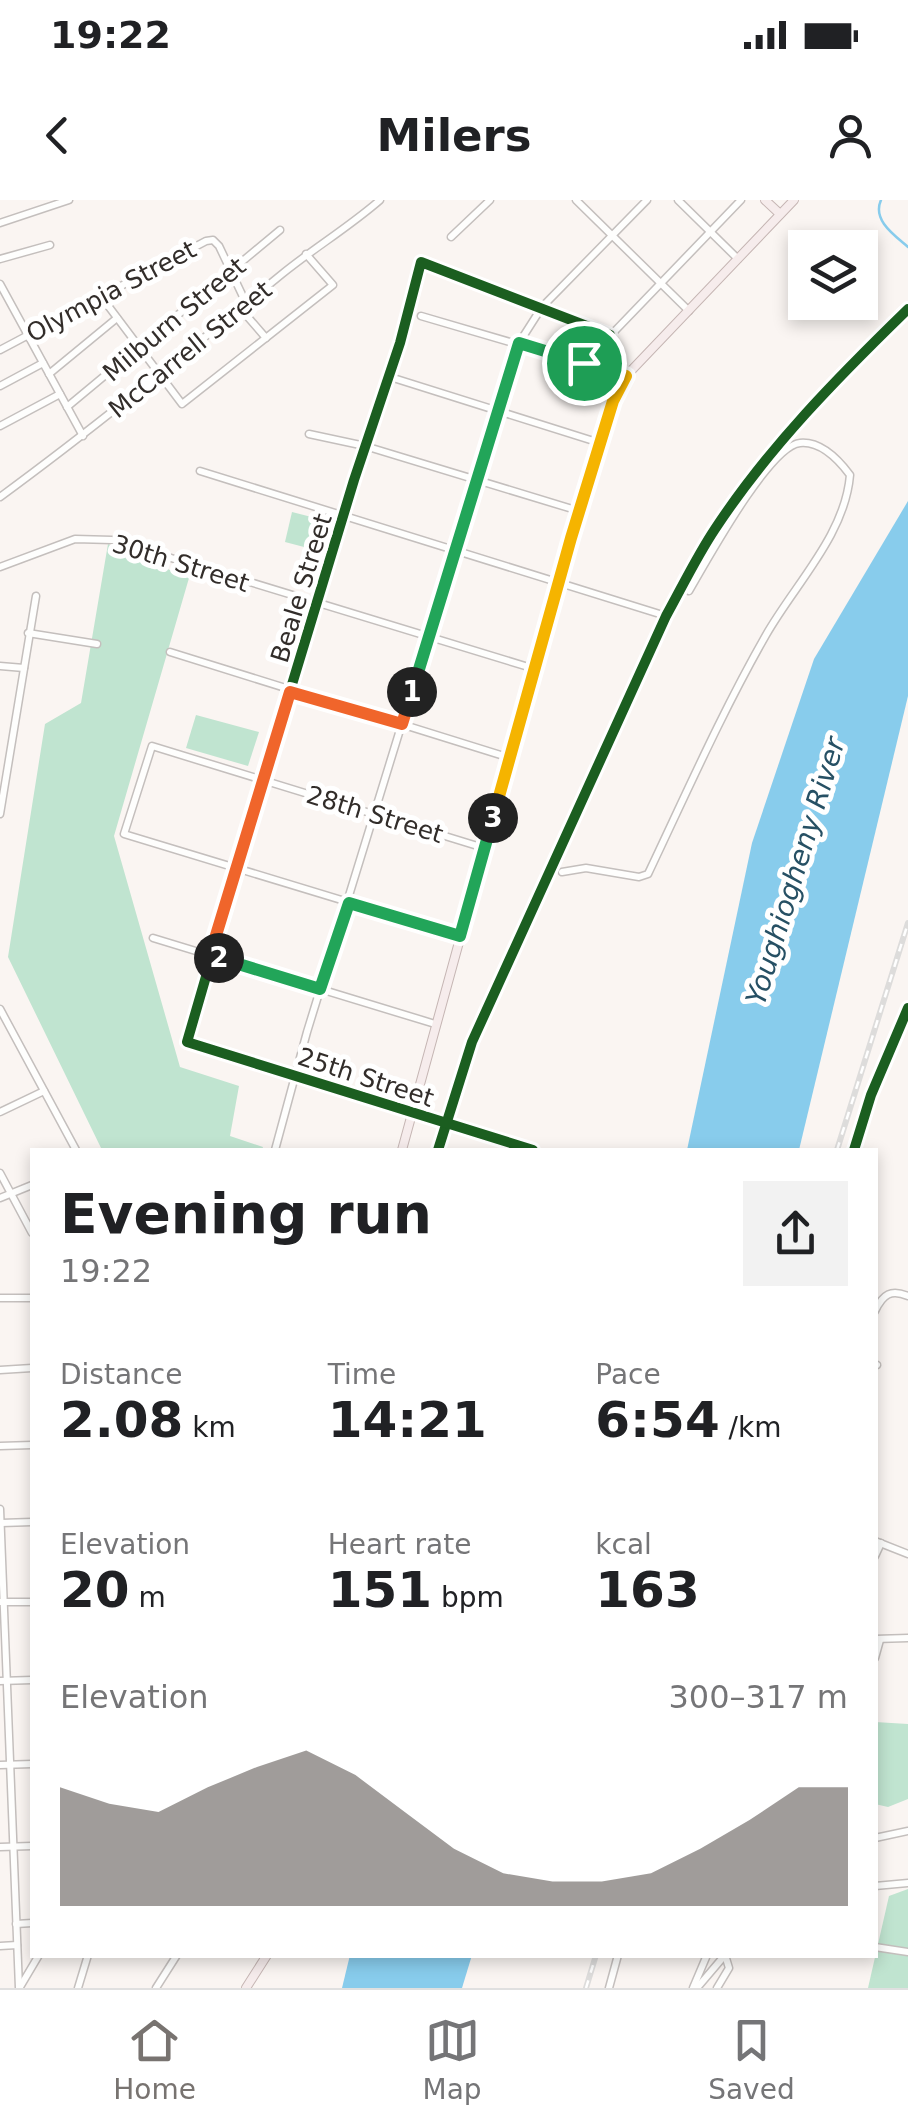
<!DOCTYPE html>
<meta charset="utf-8">
<style>
body{margin:0;font-family:"DejaVu Sans",sans-serif;background:#f2f2f2;color:#202124;height:100vh;display:flex;flex-direction:column;font-size:38px;white-space:nowrap}
*{box-sizing:border-box;margin:0}
p{font-size:32px;color:#757577}
.icon{flex:none;width:55px;height:55px;fill:none;stroke:currentColor;stroke-width:2;stroke-linecap:round;stroke-linejoin:round}
.map{position:relative;flex:1;overflow:hidden}
.drawer{position:absolute;left:30px;top:948px;width:848px;height:810px;display:flex;flex-direction:column;background:#fff;border-radius:0px;box-shadow:0 5px 15px #0003}
.drawer>*{flex:none}
.buttons{position:absolute;left:788px;top:30px;display:grid;gap:20px}
.buttons a{display:grid;place-items:center;width:90px;height:90px;border-radius:0px;background:#fff;box-shadow:0 5px 15px #0003;font-size:50px}
.pin{position:absolute;display:grid;place-items:center;width:85px;height:85px;color:#fff;margin:-42px;border:5px solid #fff;border-radius:50%;box-shadow:0 2px 10px #0007}
.km{position:absolute;width:50px;height:50px;margin:-25px;border-radius:50%;background:#222;color:#fff;font-size:28px;line-height:50px;text-align:center}
.round{display:grid;place-items:center;flex:none;width:105px;height:105px;border-radius:0px;background:#f2f2f2}
.headline{display:flex;align-items:center;justify-content:space-between;height:170px;padding:0 30px}
h1{font-size:55px;font-weight:600;line-height:75px}
.stats{display:grid;grid-template-columns:repeat(3,1fr);gap:15px;height:170px;padding:10px 30px}
.stats div{display:grid;align-content:center}
.stats b{font-size:50px;font-weight:600}
.stats small{font-size:28px;font-weight:400}
.stats p{font-size:28px}
.chart{height:280px;padding:20px 30px}
.chart p{display:flex;justify-content:space-between}
.chart svg{width:100%;height:180px;margin-top:10px;fill:#787370;opacity:.7}
.status{display:flex;justify-content:space-between;align-items:center;height:70px;padding:0 50px;background:#fff;direction:ltr}
.status svg{height:28px;fill:currentColor}
header{display:flex;justify-content:space-between;align-items:center;height:130px;padding:0 30px;background:#fff;font-size:45px;font-weight:600}
.dock{display:flex;justify-content:space-around;align-items:center;height:140px;border-top:2px solid #e0e0e0;background:#fff;font-size:28px;color:#757577}
.dock a{display:grid;justify-items:center;gap:5px}
.dock .current{color:#787370}
.map>svg:first-child{display:block}
.green{fill:#c0e4d0}
.water{fill:#88ccec}
.lines{fill:none;stroke-linecap:round;stroke-linejoin:round}
.stream{stroke:#88ccec;stroke-width:2.5}
.minor-casing{stroke:#c4bfbd;stroke-width:9}
.major-casing{stroke:#c5b5b3;stroke-width:10}
.minor{stroke:#fefefd;stroke-width:6}
.major{stroke:#f6ecec;stroke-width:8}
.rail-casing{stroke:#dddcdb;stroke-width:6}
.rail{stroke:#fff;stroke-width:2.5;stroke-dasharray:8;stroke-linecap:butt}
.cycleway-casing{stroke:#fff;stroke-width:16}
.cycleway{stroke:#1b5e20;stroke-width:10}
.split-1-casing{stroke:#fff;stroke-width:20}
.split-2-casing{stroke:#fff;stroke-width:20}
.split-3-casing{stroke:#fff;stroke-width:20}
.split-4-casing{stroke:#fff;stroke-width:20}
.split-1{stroke:#22a559;stroke-width:12}
.split-2{stroke:#f0652b;stroke-width:12}
.split-3{stroke:#22a559;stroke-width:12}
.split-4{stroke:#f5b400;stroke-width:12}
.labels{text-anchor:middle;stroke-width:10;stroke-linejoin:round;paint-order:stroke}
.street-label{font-size:25px;fill:#322d2a;stroke:#fff}
.water-label{font-size:28px;font-style:italic;fill:#265064;stroke:#fff}
</style>
<div class="status"><b>19:22</b><svg viewBox="0 0 49 12"><path d="M0 12V9h3v3zM5 12V6h3v6zM10 12V3h3v9zM15 12V0h3v12zM26 1h20v11H26zM47 4h2v5h-2z"/></svg></div>
<header><svg class="icon" aria-label="back" viewBox="0 0 24 24"><path d="M15 5l-7 7 7 7"/></svg>Milers<svg class="icon" aria-label="person" viewBox="0 0 24 24"><circle cx="12" cy="8" r="4"/><path d="M4 21q1-7 8-7t8 7"/></svg></header>
<div class="map">
<svg width="908" height="1788" viewBox="0 0 908 1788">
<rect width="100%" height="100%" fill="#faf5f2"/>
<g class="green">
<polygon points="292,312 335,323 327,353 285,342"/>
<polygon points="108,344 189,378 114,636 180,867 239,886 230,936 263,947 262,950 102,950 8,757 45,524 81,503"/>
<polygon points="196,515 259,532 248,566 186,548"/>
<polygon points="875,1522 908,1524 908,1599 888,1607 875,1604"/>
<polygon points="908,1689 908,1788 868,1788 889,1696"/>
</g>
<g class="water">
<polygon points="908,301 908,496 799,950 687,950 752,643 814,459"/>
<polygon points="350,1755 472,1755 462,1788 342,1788"/>
</g>
<g class="lines">
<path class="stream" d="M881 0C872 20 894 35 908 47"/>
<g class="minor-casing">
<g id="minor">
<polyline points="576,0 689,111"/>
<polyline points="678,0 738,59"/>
<polyline points="0,23 69,0"/>
<polyline points="451,37 490,0"/>
<polyline points="0,59 50,45"/>
<polyline points="0,84 83,236"/>
<polyline points="100,95 182,204 333,85 306,54"/>
<polyline points="240,108 266,138"/>
<polyline points="421,116 626,176"/>
<polyline points="0,150 206,41 213,40 219,46 246,103"/>
<polyline points="584,163 741,0"/>
<polyline points="49,174 117,118"/>
<polyline points="387,176 600,243"/>
<polyline points="0,186 43,163"/>
<polyline points="67,207 280,30"/>
<polyline points="0,226 60,194"/>
<polyline points="309,234 365,246 579,311"/>
<polyline points="200,271 666,416"/>
<path d="M0 297C97 226 189 150 282 74 314 48 349 27 380 0"/>
<polyline points="0,367 75,339 112,340 535,469"/>
<polyline points="28,433 97,444"/>
<polyline points="170,452 510,558"/>
<polyline points="0,466 24,468"/>
<polyline points="0,614 36,396"/>
<path d="M562 672 586 668 639 677 648 674C686 594 722 512 766 435 795 384 845 335 850 275 838 259 821 241 800 243 769 246 706 362 689 391"/>
<polyline points="460,736 124,634 152,546 484,648"/>
<polyline points="153,738 435,824"/>
<polyline points="0,809 76,950"/>
<polyline points="0,912 44,891"/>
<polyline points="275,950 307,832 519,143 542,107 647,0"/>
<polyline points="533,950 187,842 263,580 354,280 400,143 421,62 610,135"/>
<polyline points="854,950 871,895 908,808"/>
<polyline points="0,973 32,1033"/>
<polyline points="0,998 32,985"/>
<polyline points="0,1098 32,1098"/>
<path d="M875 1111C883 1094 891 1089 908 1096"/>
<polyline points="875,1164 877,1165"/>
<polyline points="0,1170 32,1168"/>
<polyline points="0,1246 32,1245"/>
<polyline points="0,1309 19,1788"/>
<polyline points="1,1323 32,1322"/>
<polyline points="875,1341 908,1354"/>
<polyline points="875,1356 881,1343"/>
<polyline points="1,1402 32,1402"/>
<polyline points="875,1439 908,1438"/>
<polyline points="875,1458 880,1440"/>
<polyline points="0,1481 32,1480"/>
<polyline points="0,1565 32,1564"/>
<polyline points="875,1638 908,1631"/>
<polyline points="0,1647 32,1646"/>
<polyline points="875,1686 908,1683"/>
<polyline points="16,1724 32,1723"/>
<polyline points="0,1746 17,1745"/>
<polyline points="875,1747 908,1752"/>
<polyline points="20,1787 39,1755"/>
<polyline points="78,1788 88,1755"/>
<polyline points="156,1788 177,1755"/>
<polyline points="609,1788 618,1755"/>
<polyline points="693,1788 707,1755"/>
<polyline points="697,1788 725,1755"/>
<polyline points="717,1788 729,1768 725,1755"/>
</g>
</g>
<g class="major-casing">
<g id="major">
<polyline points="765,0 780,14"/>
<polyline points="402,950 558,381 613,201 626,176 794,0"/>
<polyline points="246,1788 267,1755"/>
</g>
</g>
<use href="#minor" class="minor"/>
<use href="#major" class="major"/>
<g class="rail-casing">
<g id="rail">
<polyline points="837,950 908,723"/>
<polyline points="586,1788 596,1755"/>
</g>
</g>
<use href="#rail" class="rail"/>
<g class="cycleway-casing">
<g id="cycleway">
<path d="M438 950 472 842 666 416C682 387 697 356 715 329 769 247 838 177 908 109"/>
<polyline points="533,950 187,842 263,580 354,280 400,143 421,62 610,135"/>
<polyline points="854,950 871,895 908,808"/>
</g>
</g>
<use href="#cycleway" class="cycleway"/>
</g>
<g class="lines">
<g class="split-1-casing">
<polyline id="split-1" points="412,492 519,143 584,163"/>
</g>
<g class="split-2-casing">
<polyline id="split-2" points="219,758 210,755 290,492 402,524 412,492"/>
</g>
<g class="split-3-casing">
<polyline id="split-3" points="219,758 320,789 349,703 460,736 493,618"/>
</g>
<g class="split-4-casing">
<polyline id="split-4" points="493,618 571,338 613,201 626,176 584,163"/>
</g>
<use href="#split-1" class="split-1"/>
<use href="#split-2" class="split-2"/>
<use href="#split-3" class="split-3"/>
<use href="#split-4" class="split-4"/>
</g>
<g class="labels">
<g class="street-label">
<text transform="translate(111 91) rotate(-28)" y="9">Olympia Street</text>
<text transform="translate(174 119) rotate(-40)" y="9">Milburn Street</text>
<text transform="translate(190 149) rotate(-39)" y="9">McCarrell Street</text>
<text transform="translate(181 363) rotate(17)" y="9">30th Street</text>
<text transform="translate(301 388) rotate(-73)" y="9">Beale Street</text>
<text transform="translate(375 614) rotate(17)" y="9">28th Street</text>
<text transform="translate(366 877) rotate(18)" y="9">25th Street</text>
</g>
<g class="water-label">
<text transform="translate(795 671) rotate(-73)" y="10">Youghiogheny River</text>
</g>
</g>
</svg>
<div class="buttons">
<a><svg class="icon" aria-label="layers" viewBox="0 0 24 24"><path d="M12 4l9 5-9 5-9-5zM3 14l9 5 9-5"/></svg></a>
</div>
<div class="pin" style="left:584px;top:163px;background:#1e9e55"><svg class="icon" aria-label="arrive" viewBox="0 0 24 24"><path d="M6 21V4h12l-3 4 3 4H6"/></svg></div>
<b class="km" style="left:412px;top:492px">1</b>
<b class="km" style="left:219px;top:758px">2</b>
<b class="km" style="left:493px;top:618px">3</b>
<section class="drawer">
<div class="headline"><div><h1>Evening run</h1><p>19:22</p></div><a class="round"><svg class="icon" aria-label="share" viewBox="0 0 24 24"><path d="M12 15V3M7 8l5-5 5 5M5 13v7h14v-7"/></svg></a></div>
<div class="stats">
<div><p>Distance</p><b>2.08<small> km</small></b></div>
<div><p>Time</p><b>14:21</b></div>
<div><p>Pace</p><b>6:54<small> /km</small></b></div>
</div>
<div class="stats">
<div><p>Elevation</p><b>20<small> m</small></b></div>
<div><p>Heart rate</p><b>151<small> bpm</small></b></div>
<div><p>kcal</p><b>163</b></div>
</div>
<div class="chart"><p><span>Elevation</span>300–317 m</p>
<svg viewBox="0 0 160 44" preserveAspectRatio="none"><path d="M0 44V15L10 19L20 21L30 15L40 10L50 6L60 12L70 21L80 30L90 36L100 38L110 38L120 36L130 30L140 23L150 15L160 15V44z"/></svg>
</div>
</section>
</div>
<nav class="dock">
<a class="current"><svg class="icon" aria-label="home" viewBox="0 0 24 24"><path d="M3 11l9-7 9 7M6 9v11h12V9"/></svg>Home</a>
<a><svg class="icon" aria-label="map" viewBox="0 0 24 24"><path d="M3 6l6-2 6 2 6-2v14l-6 2-6-2-6 2zM9 4v14M15 6v14"/></svg>Map</a>
<a><svg class="icon" aria-label="saved" viewBox="0 0 24 24"><path d="M7 4h10v16l-5-4-5 4z"/></svg>Saved</a>
</nav>
